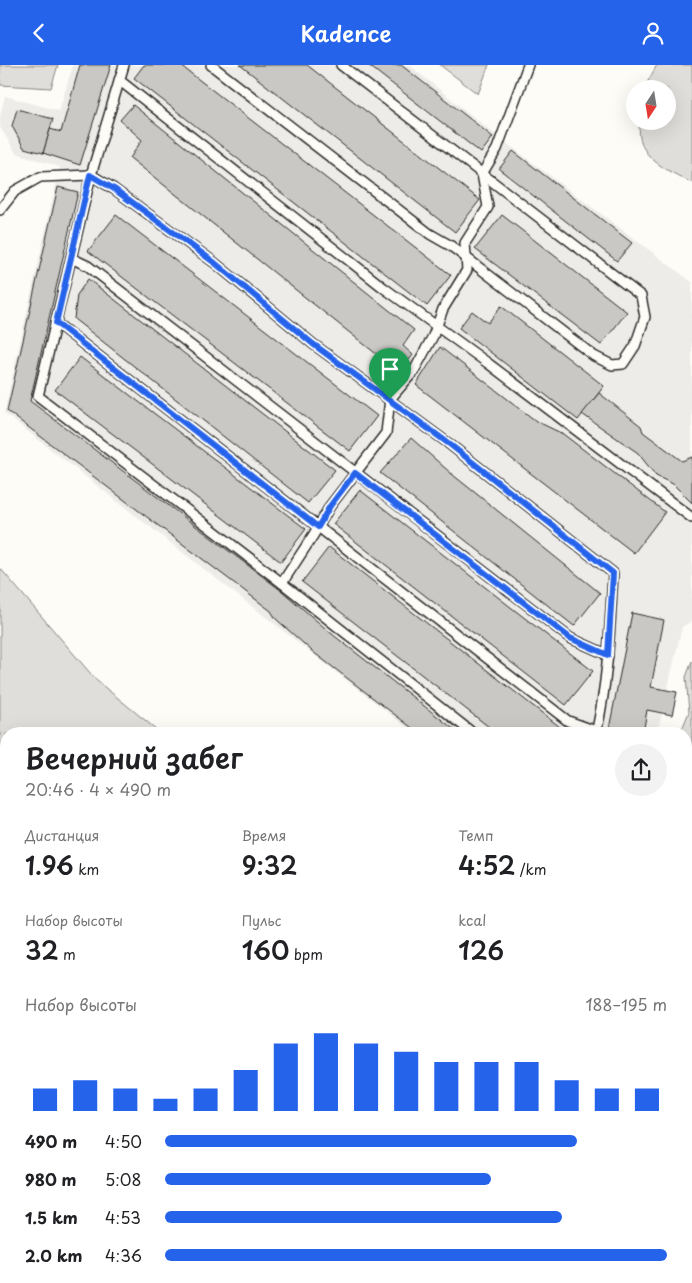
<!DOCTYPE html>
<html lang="ru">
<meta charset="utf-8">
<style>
body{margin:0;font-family:"Playpen Sans",sans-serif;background:#f2f2f2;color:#202124;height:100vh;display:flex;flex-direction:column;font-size:19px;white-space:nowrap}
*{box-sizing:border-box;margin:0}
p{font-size:16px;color:#757577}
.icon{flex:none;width:28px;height:28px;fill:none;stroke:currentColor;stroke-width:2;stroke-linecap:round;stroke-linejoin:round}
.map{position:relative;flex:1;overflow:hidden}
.side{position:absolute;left:0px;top:662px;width:692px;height:556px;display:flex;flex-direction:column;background:#fff;border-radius:20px 20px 0 0;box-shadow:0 5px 20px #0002}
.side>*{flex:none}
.needle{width:32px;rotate:192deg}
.fabs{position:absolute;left:626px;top:15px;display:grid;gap:10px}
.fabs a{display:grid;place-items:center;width:50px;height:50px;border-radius:50%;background:#fff;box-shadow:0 5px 20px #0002;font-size:25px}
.pin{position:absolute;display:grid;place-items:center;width:42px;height:42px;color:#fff;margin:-51px -21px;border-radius:50% 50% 50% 0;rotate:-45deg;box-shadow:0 0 5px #0007}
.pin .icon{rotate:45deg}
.round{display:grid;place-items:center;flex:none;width:52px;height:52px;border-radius:26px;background:#f2f2f2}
.overview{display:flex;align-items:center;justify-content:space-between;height:85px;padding:0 25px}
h1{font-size:28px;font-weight:600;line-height:38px}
.metrics{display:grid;grid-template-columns:repeat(3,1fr);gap:8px;height:85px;padding:5px 25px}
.metrics div{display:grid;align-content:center}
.metrics b{font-size:25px;font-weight:600}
.metrics small{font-size:14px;font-weight:400}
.metrics p{font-size:14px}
.chart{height:140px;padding:10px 25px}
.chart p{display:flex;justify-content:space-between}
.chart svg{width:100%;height:90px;margin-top:5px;stroke:#2563eb;stroke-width:6}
ul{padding:0 25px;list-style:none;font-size:16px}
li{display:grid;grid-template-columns:80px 60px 1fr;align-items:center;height:38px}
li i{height:12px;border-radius:6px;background:#2563eb}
header{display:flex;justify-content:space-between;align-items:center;height:65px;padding:0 25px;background:#2563eb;color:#fff;font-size:22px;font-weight:600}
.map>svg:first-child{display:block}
.built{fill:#edece8}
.green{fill:#dfdeda;stroke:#858482}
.water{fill:#b5b4b1;stroke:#7e7d7b}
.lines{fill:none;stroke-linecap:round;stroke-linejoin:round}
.stream{stroke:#7e7d7b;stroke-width:6}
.building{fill:#c9c8c4;stroke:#2b2b2b}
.service-casing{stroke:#2b2b2b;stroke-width:12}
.path{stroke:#2b2b2b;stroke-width:3;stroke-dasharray:1 4;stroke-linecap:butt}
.service{stroke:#fdfcf7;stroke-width:9}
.route-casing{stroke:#fff;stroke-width:10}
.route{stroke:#2563eb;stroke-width:6}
</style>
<header><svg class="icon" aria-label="back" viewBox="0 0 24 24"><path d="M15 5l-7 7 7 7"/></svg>Kadence<svg class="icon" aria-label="person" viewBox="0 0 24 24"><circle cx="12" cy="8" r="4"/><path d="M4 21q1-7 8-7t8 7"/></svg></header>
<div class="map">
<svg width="692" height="1218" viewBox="0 0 692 1218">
<rect width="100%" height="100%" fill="#fdfcf7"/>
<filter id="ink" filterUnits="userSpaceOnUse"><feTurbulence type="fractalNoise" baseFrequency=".02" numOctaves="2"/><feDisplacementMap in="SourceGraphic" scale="10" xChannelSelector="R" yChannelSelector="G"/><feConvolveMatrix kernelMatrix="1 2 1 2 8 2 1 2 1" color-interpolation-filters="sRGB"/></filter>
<g filter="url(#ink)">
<polygon class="built" points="73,0 409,0 501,74 692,217 692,556 682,562 657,669 412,669 413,667 4,348 60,102 16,88 0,62 0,51 5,31 59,46"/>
<g class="green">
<polygon points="0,0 58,0 51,23 0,20"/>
<polygon points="440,0 489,0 478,29"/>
<path d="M657 0H692V118C666 104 634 93 640 56H668V24H646L647 18Z"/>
<polygon points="0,503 97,616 162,669 6,669 6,917 0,911"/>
<polygon points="692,596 692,769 686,754 686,669 680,669 689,647 686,612"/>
<polygon points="6,965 6,1071 0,1071 0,973"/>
<polygon points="686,1117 692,1123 692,1218 631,1218 634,1213 686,1212"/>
<polygon points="6,1211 6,1212 112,1213 112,1218 8,1218 5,1213"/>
<polygon points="530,1212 530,1215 556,1218 208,1218 193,1213"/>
</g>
<g class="water">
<polygon points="0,911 6,917 6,965 0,973"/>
<polygon points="0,1071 6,1071 6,1156 0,1165"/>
<polygon points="112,1213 193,1213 208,1218 112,1218"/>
</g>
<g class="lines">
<g class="stream">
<polyline points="686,1191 692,1184"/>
<polyline points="665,1218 670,1212"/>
</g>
</g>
<g class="building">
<polygon points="80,0 111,0 80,100 43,88 50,64 61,67"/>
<polygon points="144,0 180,0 451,210 427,241 134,13"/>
<polygon points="240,0 307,0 480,135 455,167"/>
<polygon points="368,0 401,0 493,72 481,88"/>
<polygon points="133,40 414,265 403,281 413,290 399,307 130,93 142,75 120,55"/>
<polygon points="17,44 53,54 43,88 24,83 12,61"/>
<polygon points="513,86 632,178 617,196 499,104"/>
<polygon points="58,122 78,127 30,336 282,526 332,569 460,669 420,669 313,587 276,554 271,546 7,346"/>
<polygon points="116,150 377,351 350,386 88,186"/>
<polygon points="502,150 627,247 601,280 475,184"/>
<polygon points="88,214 335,405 308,438 74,254 77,230"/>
<polygon points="501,241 604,321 578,355 459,263 472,246 488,258"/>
<polygon points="440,282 536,356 563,369 665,447 634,488 416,320"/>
<polygon points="80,292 306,464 281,497 55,325"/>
<polygon points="599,328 641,361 643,367 682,396 692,392 692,438 673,419 656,411 638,388 582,349"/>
<polygon points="411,373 453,410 600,528 574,561 380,408"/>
<polygon points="360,425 593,606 566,640 333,459"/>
<polygon points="329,482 569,669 498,669 302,517"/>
<polygon points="632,548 664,555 651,622 677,627 672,650 647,645 643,669 608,669"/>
</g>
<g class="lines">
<g class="service-casing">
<g id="service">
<polyline points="124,0 91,110 38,331 282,518 474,669"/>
<polyline points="211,0 430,169 451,181 594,291 612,300 623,299 635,281 645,252 641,231 341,0"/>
<polyline points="119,15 384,223 489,299 692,453"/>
<path d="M0 145 15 126 40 112 91 110 114 124 215 198 313 279 448 378 613 508C610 562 608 616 596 669"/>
<polyline points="71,193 88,201 570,573 608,590"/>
<polyline points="56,258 568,656 596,666"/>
<polyline points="282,518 314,469 330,441 386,368 390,334 414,306 433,271 443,244 467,205 465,178 488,142 482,109 497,84 528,0"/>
<polyline points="271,1218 272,1212"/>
</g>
</g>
<polyline class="path" points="686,1019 692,1017"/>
<use href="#service" class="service"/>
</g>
</g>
<g class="lines" filter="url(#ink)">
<g class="route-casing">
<polygon id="route" points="90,110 114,124 215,198 313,279 448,378 613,508 608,590 570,573 355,408 330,441 318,462 56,258"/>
</g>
<use href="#route" class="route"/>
</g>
</svg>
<div class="fabs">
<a><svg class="needle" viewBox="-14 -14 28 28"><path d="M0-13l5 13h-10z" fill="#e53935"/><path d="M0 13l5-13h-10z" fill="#757577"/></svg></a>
</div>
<div class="pin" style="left:390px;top:334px;background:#1e9e55"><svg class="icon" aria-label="arrive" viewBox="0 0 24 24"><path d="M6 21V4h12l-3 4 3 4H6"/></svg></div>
<section class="side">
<div class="overview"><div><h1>Вечерний забег</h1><p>20:46 · 4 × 490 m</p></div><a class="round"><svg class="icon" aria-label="share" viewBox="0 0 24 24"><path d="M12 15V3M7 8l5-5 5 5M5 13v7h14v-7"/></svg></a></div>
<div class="metrics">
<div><p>Дистанция</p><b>1.96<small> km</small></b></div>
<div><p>Время</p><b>9:32</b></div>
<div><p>Темп</p><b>4:52<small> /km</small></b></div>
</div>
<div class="metrics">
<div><p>Набор высоты</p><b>32<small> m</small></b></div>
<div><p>Пульс</p><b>160<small> bpm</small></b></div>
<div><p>kcal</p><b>126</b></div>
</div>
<div class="chart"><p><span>Набор высоты</span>188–195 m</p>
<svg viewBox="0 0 160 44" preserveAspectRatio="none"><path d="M5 44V33M15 44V29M25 44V33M35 44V38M45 44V33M55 44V24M65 44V11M75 44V6M85 44V11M95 44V15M105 44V20M115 44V20M125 44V20M135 44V29M145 44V33M155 44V33"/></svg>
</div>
<ul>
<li><b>490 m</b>4:50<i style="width:82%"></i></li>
<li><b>980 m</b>5:08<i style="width:65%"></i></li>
<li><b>1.5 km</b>4:53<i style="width:79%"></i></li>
<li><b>2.0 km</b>4:36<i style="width:100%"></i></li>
</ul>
</section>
</div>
